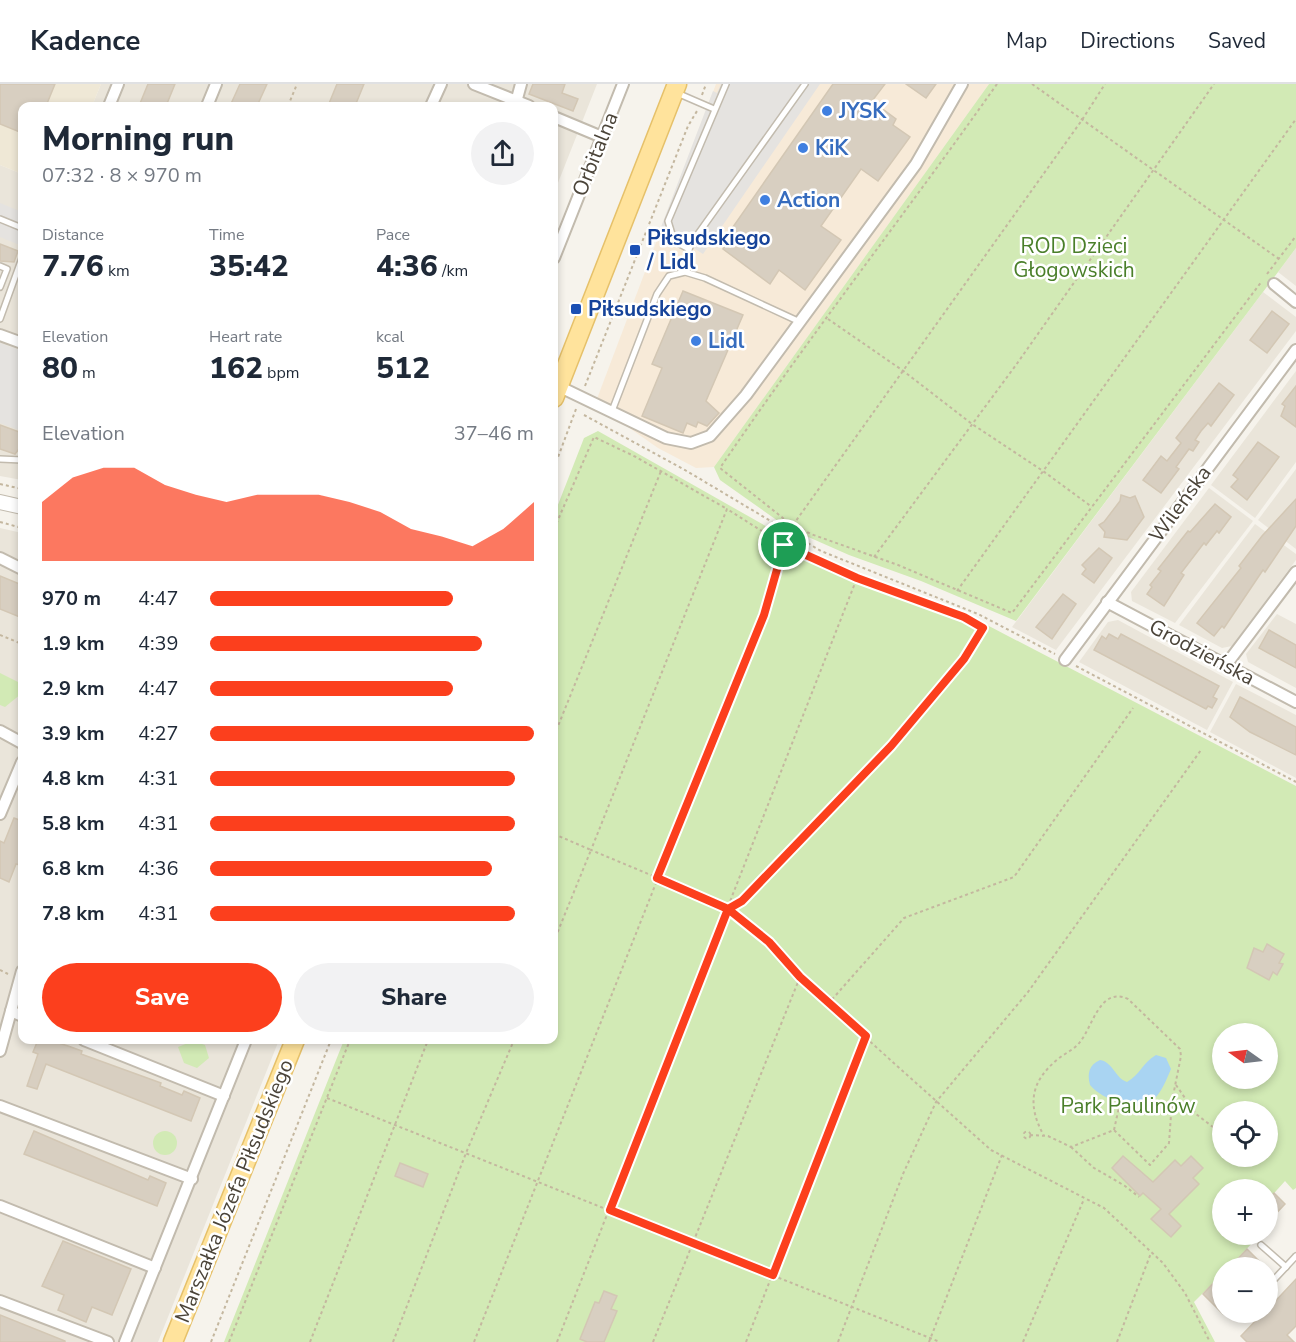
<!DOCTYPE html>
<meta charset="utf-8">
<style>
body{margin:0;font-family:"Nunito Sans",sans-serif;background:#f2f2f3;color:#1f2937;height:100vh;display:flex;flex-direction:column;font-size:22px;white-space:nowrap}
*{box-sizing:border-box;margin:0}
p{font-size:20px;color:#747a83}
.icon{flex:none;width:33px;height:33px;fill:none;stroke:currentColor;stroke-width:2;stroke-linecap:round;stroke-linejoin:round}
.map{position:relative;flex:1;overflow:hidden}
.details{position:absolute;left:18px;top:18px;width:540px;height:942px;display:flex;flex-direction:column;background:#fff;border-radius:12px;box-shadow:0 3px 9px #0003}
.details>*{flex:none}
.needle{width:39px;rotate:284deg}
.fabs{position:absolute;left:1212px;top:939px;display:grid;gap:12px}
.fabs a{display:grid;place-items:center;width:66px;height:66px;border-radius:50%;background:#fff;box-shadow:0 3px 9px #0003;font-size:30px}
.pin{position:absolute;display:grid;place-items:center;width:51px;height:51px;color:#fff;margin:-26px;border:3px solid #fff;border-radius:50%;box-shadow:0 2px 6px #0007}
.round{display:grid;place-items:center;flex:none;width:63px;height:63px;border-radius:32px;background:#f2f2f3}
.headline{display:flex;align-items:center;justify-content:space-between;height:102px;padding:0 24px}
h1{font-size:33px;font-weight:800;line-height:45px}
.metrics{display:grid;grid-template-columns:repeat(3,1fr);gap:9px;height:102px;padding:6px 24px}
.metrics div{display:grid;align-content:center}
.metrics b{font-size:30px;font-weight:800}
.metrics small{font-size:16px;font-weight:400}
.metrics p{font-size:16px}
.chart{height:168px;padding:12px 24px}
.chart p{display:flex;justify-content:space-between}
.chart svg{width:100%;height:108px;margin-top:6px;fill:#fc3f1d;opacity:.7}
.button{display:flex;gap:12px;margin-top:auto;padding:12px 24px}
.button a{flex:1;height:69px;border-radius:36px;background:#fc3f1d;color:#fff;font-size:24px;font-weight:800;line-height:69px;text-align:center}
.button a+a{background:#f2f2f3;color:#1f2937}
ul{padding:0 24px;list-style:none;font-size:20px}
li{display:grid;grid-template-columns:96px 72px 1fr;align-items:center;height:45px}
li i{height:15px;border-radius:8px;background:#fc3f1d}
header{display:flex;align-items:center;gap:36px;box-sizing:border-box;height:84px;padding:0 30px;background:#fff;border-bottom:2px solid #e0e1e3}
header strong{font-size:28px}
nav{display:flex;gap:33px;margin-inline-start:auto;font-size:21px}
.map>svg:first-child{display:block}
.residential{fill:#eae5da}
.commercial{fill:#f7ead8}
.education{fill:#efe8d6}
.green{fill:#d2eab5;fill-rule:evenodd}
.parking{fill:#e5e3e0}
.water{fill:#a9d4f2}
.building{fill:#d8cfc1;stroke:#d3c7b4;stroke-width:1.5}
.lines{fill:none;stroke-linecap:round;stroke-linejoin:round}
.service-casing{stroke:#c2bbae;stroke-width:8}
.minor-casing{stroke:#c2bbae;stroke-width:14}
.tertiary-casing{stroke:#c2bbae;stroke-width:16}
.primary-casing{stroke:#e6c16a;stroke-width:21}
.path{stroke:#c4b79f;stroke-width:2;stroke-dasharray:3 3;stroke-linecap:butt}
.service{stroke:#fff;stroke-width:5}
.minor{stroke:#fff;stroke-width:10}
.tertiary{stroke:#fff;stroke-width:14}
.primary{stroke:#ffe39c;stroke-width:18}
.route-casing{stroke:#fff;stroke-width:12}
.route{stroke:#fc3f1d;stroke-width:8}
.shop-dot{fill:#3f7fe0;stroke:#fff;stroke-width:2}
.transit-dot{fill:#1a4fb4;stroke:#fff;stroke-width:2}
.labels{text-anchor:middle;stroke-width:5;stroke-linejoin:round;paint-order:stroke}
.shop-label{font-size:21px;font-weight:bold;fill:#366cbe;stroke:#fff;text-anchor:start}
.street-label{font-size:21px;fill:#4b4439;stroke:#fff}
.transit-label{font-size:21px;font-weight:bold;fill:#164399;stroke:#fff;text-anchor:start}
.park-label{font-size:21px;fill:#4a7f2a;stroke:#fff}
</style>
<header>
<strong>Kadence</strong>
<nav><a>Map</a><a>Directions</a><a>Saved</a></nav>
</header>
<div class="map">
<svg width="1296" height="1258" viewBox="0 0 1296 1258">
<rect width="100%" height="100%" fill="#f6f3ec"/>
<g class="residential">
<polygon points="101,0 597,0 554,109 554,22 92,22"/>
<polygon points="0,81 22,90 22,396 0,392"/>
<polygon points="1296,164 1296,202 1278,188"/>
<polygon points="1263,208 1296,233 1296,247 1056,566 1012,543"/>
<polygon points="1296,287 1296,378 1255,434 1211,401"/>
<polygon points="1296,385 1296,465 1258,436"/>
<polygon points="1209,404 1253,437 1175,539 1132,517 1131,508"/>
<polygon points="1255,440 1296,470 1296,476 1232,562 1222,564 1179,541"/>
<polygon points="0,444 22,449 22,956 279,956 158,1258 0,1258"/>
<polygon points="1277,530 1296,540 1296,604 1248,578 1246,570"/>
<polygon points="1118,536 1233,598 1207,646 1079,578 1108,538"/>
<polygon points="1236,600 1296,631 1296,694 1210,648"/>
</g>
<polygon class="commercial" points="716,0 989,0 714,383 696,384 658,364 595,320"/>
<polygon class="education" points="0,0 101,0 92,22 22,22 22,90 0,81"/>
<g class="green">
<polygon points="989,0 1296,0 1296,164 1016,537 921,497 849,471 788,444 720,396 714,383"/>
<path d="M598 347 824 475 987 541 1296 702V1104L1293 1106 1285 1097 1268 1116V1106H1222V1150L1260 1151 1229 1183 1222 1184V1190L1194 1218 1215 1258H224L344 956H554V431L584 354ZM1222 950H1268V994H1222ZM1222 1028H1268V1072H1222Z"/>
<polygon points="0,589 22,600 21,610 5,623 0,621"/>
<polygon points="193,957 205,961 209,974 197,984 184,979 178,963"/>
<circle cx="165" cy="1059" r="12"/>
</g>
<g class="parking">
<polygon points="721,0 820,0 703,170 661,143 713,7 717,9"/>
<polygon points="0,119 22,128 22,162 0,153"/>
<polygon points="0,259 22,267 22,347 0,339"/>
</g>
<path class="water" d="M1156 971 1166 974 1171 985C1159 1014 1151 1029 1118 1018 1107 1014 1098 1010 1090 1001 1087 989 1089 981 1100 976 1113 978 1115 994 1127 998 1140 991 1143 978 1156 971Z"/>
<g class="building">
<polygon points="0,0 55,0 46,22 22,22 22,49 0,40"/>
<polygon points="148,0 175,0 166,22 139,22"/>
<polygon points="240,0 267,0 257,22 230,22"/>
<polygon points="337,0 364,0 355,22 328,22"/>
<polygon points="533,0 565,0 562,9 578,15 573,27 529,10"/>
<polygon points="833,0 885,0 872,17 896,35 893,41 910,53 878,97 861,85 821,142 841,156 805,206 779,186 770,200 723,165 728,150"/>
<polygon points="906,0 936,0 926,14"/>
<polygon points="0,160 18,167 14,178 0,177"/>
<polygon points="683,207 743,231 706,317 719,329 707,342 698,338 696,343 687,339 683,349 642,332 662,284 652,280"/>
<polygon points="1272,227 1289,240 1267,269 1250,256"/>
<polygon points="1219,299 1234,311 1211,342 1208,339 1201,347 1195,356 1199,358 1193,367 1189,365 1176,383 1179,385 1161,409 1143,396 1161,372 1167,377 1181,359 1176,354"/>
<polygon points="1296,302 1296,343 1281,332 1285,322 1282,320"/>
<polygon points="0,341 22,349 22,361 15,370 0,365"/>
<polygon points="1258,358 1279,373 1247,416 1231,403 1238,395 1233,391"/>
<polygon points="1121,411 1130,414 1135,412 1144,433 1127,456 1104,453 1105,448 1099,441 1104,438 1120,417"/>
<polygon points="1296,415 1296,442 1265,488 1263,486 1224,544 1222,542 1214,552 1197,539 1241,484 1239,482 1262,452"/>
<polygon points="1215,420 1231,433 1219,449 1217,447 1206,461 1204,459 1181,489 1184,491 1164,522 1147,510 1152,503 1150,501 1161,487 1158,485 1188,447 1190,448"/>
<polygon points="1099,464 1112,474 1094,499 1082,490 1086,485 1082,481"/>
<polygon points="0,492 22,501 22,534 0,525"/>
<polygon points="1063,510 1076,520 1052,555 1036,543"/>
<polygon points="1269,546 1296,561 1296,584 1259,564"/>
<polygon points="1109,550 1118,555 1121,550 1219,602 1213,613 1217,615 1212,624 1208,622 1206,625 1094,566 1102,552 1106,555"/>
<polygon points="1240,613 1296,643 1296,671 1250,648 1230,633"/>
<polygon points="14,734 22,737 22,774 20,781 16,780 9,798 0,794 0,757 4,759"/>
<polygon points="1267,860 1284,870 1279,879 1283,880 1277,891 1273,888 1269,896 1247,884 1254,864 1263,868"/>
<polygon points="38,956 49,956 68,962 82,967 81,970 161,999 160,1002 182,1011 184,1007 200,1014 191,1037 46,980 37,1005 27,1002 38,970 33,968"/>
<polygon points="34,1047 148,1096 150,1092 166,1099 157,1122 24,1070"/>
<polygon points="1123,1072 1153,1098 1175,1076 1181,1082 1191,1072 1203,1084 1193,1094 1199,1100 1169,1130 1181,1142 1171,1153 1151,1135 1161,1125 1143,1109 1140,1112 1112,1084"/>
<polygon points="400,1079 428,1090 423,1103 395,1092"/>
<polygon points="1274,1109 1285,1120 1268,1138 1268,1116"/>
<polygon points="63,1157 131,1185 112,1231 92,1223 86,1238 58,1226 64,1211 42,1202"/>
<polygon points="1247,1165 1266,1184 1229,1184"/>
<polygon points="1222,1190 1222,1229 1203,1210"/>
<polygon points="1296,1195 1296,1242 1287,1251 1294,1258 1247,1258 1241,1252 1264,1228 1268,1228 1268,1225"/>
<polygon points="604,1207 617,1212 611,1225 617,1227 604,1258 587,1258 580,1255 595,1218 599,1219"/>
<polygon points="0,1231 65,1257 65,1258 0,1258"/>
</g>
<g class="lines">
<g class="service-casing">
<g id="service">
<polyline points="677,9 714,25"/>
<polyline points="0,135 22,144"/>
<polyline points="689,165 674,157 668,137 726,0"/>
<polyline points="0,182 7,185 0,203"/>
<polyline points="685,188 689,165 693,157 805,0"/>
<polyline points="0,235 22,174"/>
<polyline points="612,327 657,210 669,192 685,188 705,194 800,238"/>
<polyline points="0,375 22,376"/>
<polyline points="1261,1161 1286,1183"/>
<polyline points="1268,1202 1296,1172"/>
</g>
</g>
<g class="minor-casing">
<g id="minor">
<polyline points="474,0 529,22"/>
<polyline points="109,22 118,0"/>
<polyline points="207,22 216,0"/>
<polyline points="431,22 441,0"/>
<polyline points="515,22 521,0"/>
<polyline points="554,33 602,53"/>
<polyline points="554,174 623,0"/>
<polyline points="1274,200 1296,218"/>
<polyline points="0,251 22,259"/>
<polyline points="558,302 666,354 691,359 710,352 746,311 916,80 962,0"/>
<polyline points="0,474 22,485"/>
<polyline points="1107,518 1296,618"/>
<polyline points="1065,576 1296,266"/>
<polyline points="1226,581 1296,488"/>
<polyline points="0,647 22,659"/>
<polyline points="0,730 22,678"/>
<polyline points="11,927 22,932"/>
<polyline points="84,956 224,1012"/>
<polyline points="0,967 22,887"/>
<polyline points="0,1022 192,1095"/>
<polyline points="0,1122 155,1184"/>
<polyline points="0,1217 108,1258"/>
<polyline points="125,1258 246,956"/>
</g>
</g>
<g class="tertiary-casing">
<polyline id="tertiary" points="0,418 22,423"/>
</g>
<g class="primary-casing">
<g id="primary">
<polyline points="554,314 677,0"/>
<polyline points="173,1258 295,956"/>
</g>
</g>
<g class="path">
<path d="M997 0C906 129 808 254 720 384L788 438 811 450 898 481 1012 529 1262 197"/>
<polyline points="1032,0 1279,175"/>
<polyline points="702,11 706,0"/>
<polyline points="288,22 297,0"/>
<polyline points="1267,190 1296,152"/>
<polyline points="828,235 902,286 972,340 1043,387 1092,423"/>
<polyline points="585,302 688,42 697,27"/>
<polyline points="584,331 685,386 821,467 978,530 1055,570"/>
<polyline points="554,384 576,325"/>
<polyline points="0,400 22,405"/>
<polyline points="0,438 22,444"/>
<polyline points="793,441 1082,36 1105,0"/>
<polyline points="554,445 594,353 636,373 727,425"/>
<polyline points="874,473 1016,281 1214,0"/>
<polyline points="857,494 784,461 764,531 658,794 728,825 769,858 828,920 991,1066 1104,1124 1163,1179 1185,1209 1210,1258"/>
<polyline points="957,507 1296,35"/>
<polyline points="0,551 22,560"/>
<polyline points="1076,582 1296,698"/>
<polyline points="554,652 661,387"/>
<polyline points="554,750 591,766 554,857"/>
<polyline points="0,886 8,890"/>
<polyline points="828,920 904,834 1014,793 1133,624"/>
<polyline points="1176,1001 1196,1030 1222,1050"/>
<polyline points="327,1014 940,1258"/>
<polyline points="1114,1046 1119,1023"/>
<circle cx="1027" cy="1051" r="3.5"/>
<path d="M1030 1051 1048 1052 1071 1063 1114 1046 1150 1081 1169 1059 1172 1017 1181 972 1180 965 1128 915C1100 902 1093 942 1080 958 1074 966 1065 969 1058 975 1030 998 1027 1021 1044 1052"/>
<polyline points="1071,1063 1094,1084 1125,1102 1139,1113"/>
<polyline points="211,1258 331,956"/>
<polyline points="229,1258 350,956"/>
<polyline points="310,1258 428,956"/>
<polyline points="393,1258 466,1069 514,956"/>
<polyline points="474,1258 658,794 591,766 727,425 784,461"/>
<polyline points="557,1258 857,494 964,533 983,544 964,575 891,662 742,817 728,825"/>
<polyline points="653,1258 800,893"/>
<polyline points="746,1258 865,953"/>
<polyline points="838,1258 903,1090 936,1018 1028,908 1201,666"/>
<polyline points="929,1258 1002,1071"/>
<polyline points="1023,1258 1084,1115"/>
<polyline points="1117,1258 1151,1169"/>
</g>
<use href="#service" class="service"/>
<use href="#minor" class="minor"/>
<use href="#tertiary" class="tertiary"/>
<use href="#primary" class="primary"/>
</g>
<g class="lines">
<g class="route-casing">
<polyline id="route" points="784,461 764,531 657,794 728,825 610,1126 773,1191 866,952 800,893 769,858 728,825 742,817 891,662 964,575 983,544 964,533 857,494 784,461"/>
</g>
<use href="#route" class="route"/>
</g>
<g class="shop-dot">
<circle cx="827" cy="27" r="6"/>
<circle cx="803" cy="64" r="6"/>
<circle cx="765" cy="116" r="6"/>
<circle cx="696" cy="257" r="6"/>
</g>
<g class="transit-dot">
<rect x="629" y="160" width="12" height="12" rx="3"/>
<rect x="570" y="219" width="12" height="12" rx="3"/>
</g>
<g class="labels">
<g class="shop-label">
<text x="839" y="34">JYSK</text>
<text x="815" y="71">KiK</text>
<text x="777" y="123">Action</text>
<text x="708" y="264">Lidl</text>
</g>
<g class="street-label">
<text transform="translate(595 70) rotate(-68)" y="7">Orbitalna</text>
<text transform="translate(1180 420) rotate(-54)" y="7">Wileńska</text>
<text transform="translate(1202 568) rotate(28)" y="7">Grodzieńska</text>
<text transform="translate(234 1107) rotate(-68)" y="7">Marszałka Józefa Piłsudskiego</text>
</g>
<g class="transit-label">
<text x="647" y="161">Piłsudskiego<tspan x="647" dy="24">/ Lidl</tspan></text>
<text x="588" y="232">Piłsudskiego</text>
</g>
<g class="park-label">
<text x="1074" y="169">ROD Dzieci<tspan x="1074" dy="24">Głogowskich</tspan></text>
<text x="1128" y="1029">Park Paulinów</text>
</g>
</g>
</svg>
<div class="fabs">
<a><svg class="needle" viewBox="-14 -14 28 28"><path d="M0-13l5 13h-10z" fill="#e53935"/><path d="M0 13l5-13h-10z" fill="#747a83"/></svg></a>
<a><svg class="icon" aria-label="locate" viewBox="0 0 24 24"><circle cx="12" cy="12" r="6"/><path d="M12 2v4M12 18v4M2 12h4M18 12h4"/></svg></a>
<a>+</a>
<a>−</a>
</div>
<div class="pin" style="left:784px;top:461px;background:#1e9e55"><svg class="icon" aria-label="arrive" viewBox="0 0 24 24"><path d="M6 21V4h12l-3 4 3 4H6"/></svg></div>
<section class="details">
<div class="headline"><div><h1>Morning run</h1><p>07:32 · 8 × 970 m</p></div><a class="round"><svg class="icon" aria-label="share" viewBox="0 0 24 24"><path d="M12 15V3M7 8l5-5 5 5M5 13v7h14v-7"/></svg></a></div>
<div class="metrics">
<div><p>Distance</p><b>7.76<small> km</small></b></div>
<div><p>Time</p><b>35:42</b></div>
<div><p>Pace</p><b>4:36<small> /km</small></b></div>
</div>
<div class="metrics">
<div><p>Elevation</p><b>80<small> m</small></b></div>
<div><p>Heart rate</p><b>162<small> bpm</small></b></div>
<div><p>kcal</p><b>512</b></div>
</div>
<div class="chart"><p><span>Elevation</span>37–46 m</p>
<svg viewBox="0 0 160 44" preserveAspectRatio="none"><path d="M0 44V20L10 10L20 6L30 6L40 13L50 17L60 20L70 17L80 17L90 17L100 20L110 24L120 31L130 34L140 38L150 31L160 20V44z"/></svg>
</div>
<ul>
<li><b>970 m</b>4:47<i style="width:75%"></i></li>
<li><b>1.9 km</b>4:39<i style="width:84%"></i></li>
<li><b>2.9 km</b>4:47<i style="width:75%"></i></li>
<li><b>3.9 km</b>4:27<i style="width:100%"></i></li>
<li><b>4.8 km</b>4:31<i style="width:94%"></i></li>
<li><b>5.8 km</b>4:31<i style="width:94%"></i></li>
<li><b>6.8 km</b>4:36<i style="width:87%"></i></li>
<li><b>7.8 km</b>4:31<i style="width:94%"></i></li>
</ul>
<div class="button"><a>Save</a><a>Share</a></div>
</section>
</div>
